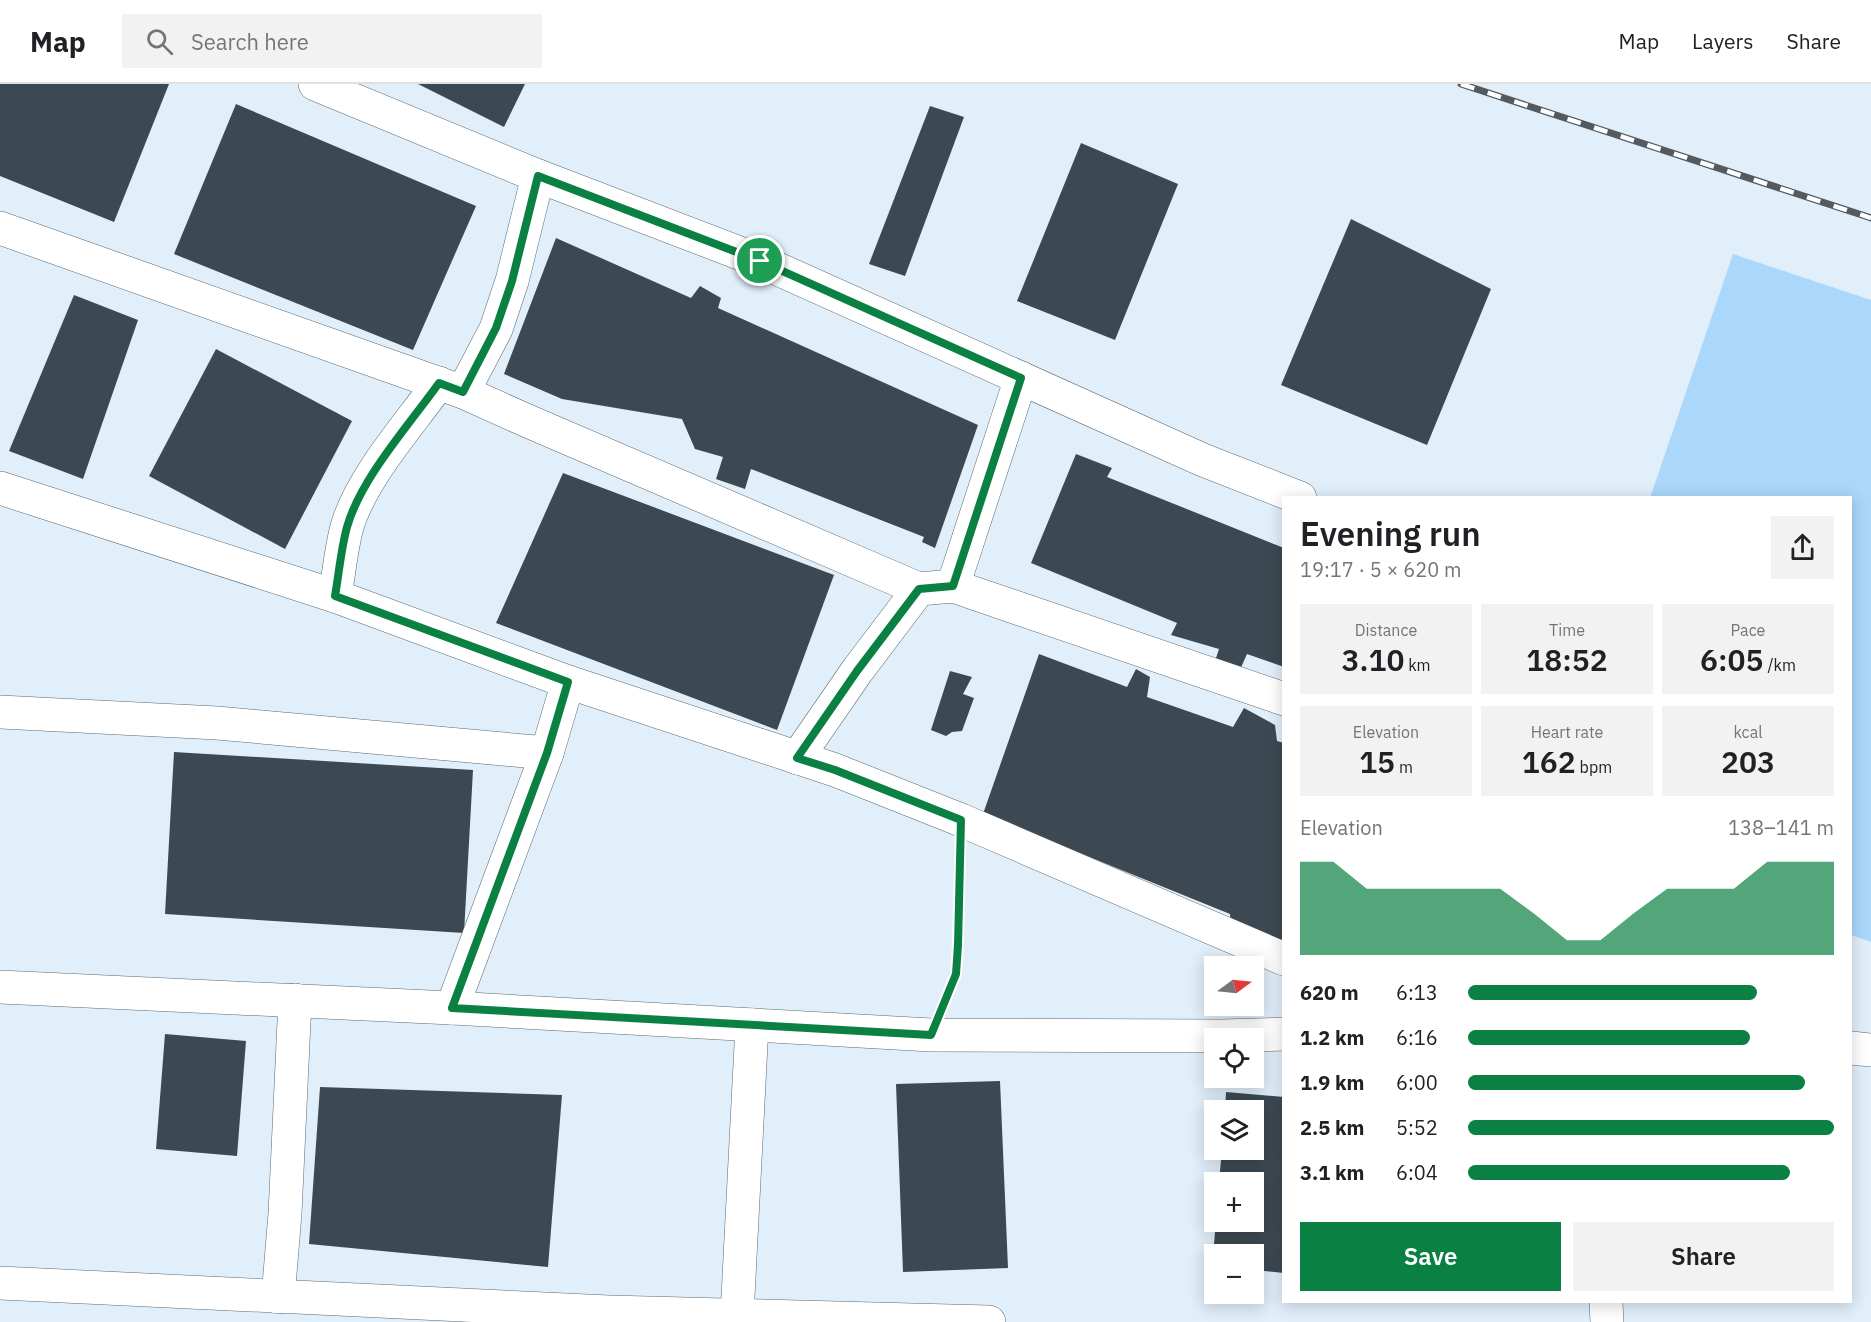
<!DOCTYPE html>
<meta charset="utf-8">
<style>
body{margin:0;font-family:"IBM Plex Sans",sans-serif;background:#f2f2f2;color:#202124;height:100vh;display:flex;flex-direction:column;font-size:22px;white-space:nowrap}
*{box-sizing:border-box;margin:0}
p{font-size:20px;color:#757577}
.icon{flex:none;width:33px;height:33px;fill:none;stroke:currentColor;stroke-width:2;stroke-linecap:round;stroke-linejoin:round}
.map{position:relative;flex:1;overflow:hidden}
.side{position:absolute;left:1282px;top:412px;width:570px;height:807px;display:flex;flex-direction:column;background:#fff;border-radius:0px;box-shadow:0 3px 15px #0003}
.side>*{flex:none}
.needle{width:39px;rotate:75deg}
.buttons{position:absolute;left:1204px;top:872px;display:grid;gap:12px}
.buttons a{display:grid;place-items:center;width:60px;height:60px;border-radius:0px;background:#fff;box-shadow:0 3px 15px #0003;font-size:30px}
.pin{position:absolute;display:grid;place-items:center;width:51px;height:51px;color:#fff;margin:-26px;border:3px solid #fff;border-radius:50%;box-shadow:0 2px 6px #0007}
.round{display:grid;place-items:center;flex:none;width:63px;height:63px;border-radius:0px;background:#f2f2f2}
.head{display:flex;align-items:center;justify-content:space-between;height:102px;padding:0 18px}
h1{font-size:33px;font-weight:600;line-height:45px}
.metrics{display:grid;grid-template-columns:repeat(3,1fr);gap:9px;height:102px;padding:6px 18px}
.metrics div{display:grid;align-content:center;border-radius:0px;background:#f2f2f2;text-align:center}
.metrics b{font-size:30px;font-weight:600}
.metrics small{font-size:16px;font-weight:400}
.metrics p{font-size:16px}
.chart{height:168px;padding:12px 18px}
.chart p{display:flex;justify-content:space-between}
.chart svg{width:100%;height:108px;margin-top:6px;fill:#0b8043;opacity:.7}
.cta{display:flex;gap:12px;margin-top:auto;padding:12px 18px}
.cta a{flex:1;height:69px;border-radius:0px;background:#0b8043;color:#fff;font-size:24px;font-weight:600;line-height:69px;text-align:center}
.cta a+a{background:#f2f2f2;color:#202124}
ul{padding:0 18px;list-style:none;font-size:20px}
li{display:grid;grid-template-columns:96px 72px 1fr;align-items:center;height:45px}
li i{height:15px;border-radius:8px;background:#0b8043}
header{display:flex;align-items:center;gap:36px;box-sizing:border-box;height:84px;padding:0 30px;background:#fff;border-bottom:2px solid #e0e0e0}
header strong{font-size:28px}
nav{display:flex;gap:33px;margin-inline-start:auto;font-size:21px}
.search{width:420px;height:54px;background:#f2f2f2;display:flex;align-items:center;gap:15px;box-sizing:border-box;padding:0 21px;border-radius:0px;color:#757577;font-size:22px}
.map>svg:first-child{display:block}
.green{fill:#aad7fa}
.building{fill:#3d4952}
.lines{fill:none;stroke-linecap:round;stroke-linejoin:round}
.minor-casing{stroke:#5d6973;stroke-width:34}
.path{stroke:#869098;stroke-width:4;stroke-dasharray:4.5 4.5;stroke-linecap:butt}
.minor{stroke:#fff;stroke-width:33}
.rail-casing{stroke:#545b60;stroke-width:7}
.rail{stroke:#fff;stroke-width:4.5;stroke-dasharray:14;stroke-linecap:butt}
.route-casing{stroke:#fff;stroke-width:12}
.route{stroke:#0b8043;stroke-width:8}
</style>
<header>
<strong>Map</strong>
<div class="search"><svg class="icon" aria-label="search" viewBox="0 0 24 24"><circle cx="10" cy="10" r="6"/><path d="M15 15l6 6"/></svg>Search here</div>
<nav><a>Map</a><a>Layers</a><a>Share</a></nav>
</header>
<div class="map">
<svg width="1871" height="1238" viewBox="0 0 1871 1238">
<rect width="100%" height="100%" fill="#e1effb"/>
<polygon class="green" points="1733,170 1871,216 1871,858 1851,851 1851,414 1650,414"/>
<g class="building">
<polygon points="0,0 169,0 114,138 0,92"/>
<polygon points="418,0 525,0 504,43"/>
<polygon points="236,20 476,122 413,266 174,170"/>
<polygon points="930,22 964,33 905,192 869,180"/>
<polygon points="1081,59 1178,100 1115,256 1017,217"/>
<polygon points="1351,135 1491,205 1427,361 1281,301"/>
<polygon points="556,154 691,214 700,202 721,214 718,224 978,341 935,464 922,458 924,453 751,385 745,405 716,395 723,373 695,365 682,335 562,315 504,290"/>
<polygon points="74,211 138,236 83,395 9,367"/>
<polygon points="216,265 352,337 285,465 149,392"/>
<polygon points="1076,370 1112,384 1107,393 1284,464 1284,583 1247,570 1239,588 1214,580 1219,565 1171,551 1177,539 1031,479"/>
<polygon points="563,389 834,491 777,646 496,539"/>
<polygon points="1039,570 1127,603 1136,585 1150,593 1147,613 1233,643 1244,624 1275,641 1277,657 1284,659 1284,866 1231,845 1230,830 983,730"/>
<polygon points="950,587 972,593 963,610 974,614 962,647 952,648 946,652 931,646"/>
<polygon points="174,668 473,686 464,849 165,830"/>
<polygon points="165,950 246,957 237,1072 156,1065"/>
<polygon points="1000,997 1008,1184 903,1188 896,1000"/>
<polygon points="320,1003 562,1011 548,1183 309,1160"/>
<polygon points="1226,1008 1284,1013 1284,1189 1254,1186 1254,1170 1215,1170 1215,1183 1212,1183 1216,1137 1254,1137 1254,1098 1219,1098 1222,1065 1254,1065 1254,1026 1225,1026"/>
</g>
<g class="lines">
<g class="minor-casing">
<g id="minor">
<polyline points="315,0 538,92 760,177 1203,376 1300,414"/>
<polyline points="0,144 463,308 523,335 919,505 953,502 1284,615"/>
<polyline points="463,308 496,245 512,197 538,92"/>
<polyline points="0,404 335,512 568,598 835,686 961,736 1284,875"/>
<polyline points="953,502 1021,294"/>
<path d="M335 512C339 489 341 465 347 443 361 394 409 341 439 299"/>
<polyline points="0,628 217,639 547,669 568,598"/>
<polyline points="797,674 857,587 919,505"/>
<polyline points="0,903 452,924 931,951 1223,952 1284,950"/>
<polyline points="452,924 547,669"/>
<polyline points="1851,964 1871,966"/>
<polyline points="0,1199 609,1228 989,1238"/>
<polyline points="278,1213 285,1130 295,916"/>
<polyline points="1606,1218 1607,1238"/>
<polyline points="737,1232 752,941"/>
</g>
</g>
<polyline class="path" points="944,919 956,890 958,861 960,770"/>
<use href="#minor" class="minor"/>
<g class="rail-casing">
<polyline id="rail" points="1461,0 1871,134"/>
</g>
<use href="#rail" class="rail"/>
</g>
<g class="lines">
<g class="route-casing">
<path id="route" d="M538 92 760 177 1021 294 953 502 919 505 857 587 797 674 835 686 961 736 958 861 956 890 931 951 452 924 547 669 568 598 335 512C339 489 341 465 347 443 361 394 409 341 439 299L463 308 496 244 512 197Z"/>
</g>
<use href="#route" class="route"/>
</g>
</svg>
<div class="buttons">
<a><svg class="needle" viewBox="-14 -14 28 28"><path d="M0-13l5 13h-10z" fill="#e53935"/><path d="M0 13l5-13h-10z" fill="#757577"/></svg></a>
<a><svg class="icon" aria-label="locate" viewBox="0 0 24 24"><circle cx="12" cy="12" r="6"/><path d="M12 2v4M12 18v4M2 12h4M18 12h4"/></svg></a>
<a><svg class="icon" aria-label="layers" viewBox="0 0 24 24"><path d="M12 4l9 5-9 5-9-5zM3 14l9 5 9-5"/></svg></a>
<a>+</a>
<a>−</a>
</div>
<div class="pin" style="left:760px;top:177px;background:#1e9e55"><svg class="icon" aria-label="arrive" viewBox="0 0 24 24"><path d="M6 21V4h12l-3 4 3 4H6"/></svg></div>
<section class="side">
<div class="head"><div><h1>Evening run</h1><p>19:17 · 5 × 620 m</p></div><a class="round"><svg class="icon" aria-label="share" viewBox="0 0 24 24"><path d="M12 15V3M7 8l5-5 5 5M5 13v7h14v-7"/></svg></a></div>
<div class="metrics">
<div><p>Distance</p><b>3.10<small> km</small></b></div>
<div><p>Time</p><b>18:52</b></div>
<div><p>Pace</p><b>6:05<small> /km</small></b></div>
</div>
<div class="metrics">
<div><p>Elevation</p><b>15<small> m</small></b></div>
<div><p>Heart rate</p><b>162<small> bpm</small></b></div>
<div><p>kcal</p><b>203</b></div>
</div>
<div class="chart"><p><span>Elevation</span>138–141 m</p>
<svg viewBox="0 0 160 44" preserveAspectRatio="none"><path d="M0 44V6L10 6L20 17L30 17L40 17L50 17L60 17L70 27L80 38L90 38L100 27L110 17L120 17L130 17L140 6L150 6L160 6V44z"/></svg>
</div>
<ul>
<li><b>620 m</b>6:13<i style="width:79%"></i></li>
<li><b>1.2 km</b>6:16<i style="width:77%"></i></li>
<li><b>1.9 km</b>6:00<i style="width:92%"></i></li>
<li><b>2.5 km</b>5:52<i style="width:100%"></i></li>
<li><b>3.1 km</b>6:04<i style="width:88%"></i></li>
</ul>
<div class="cta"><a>Save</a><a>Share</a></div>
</section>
</div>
